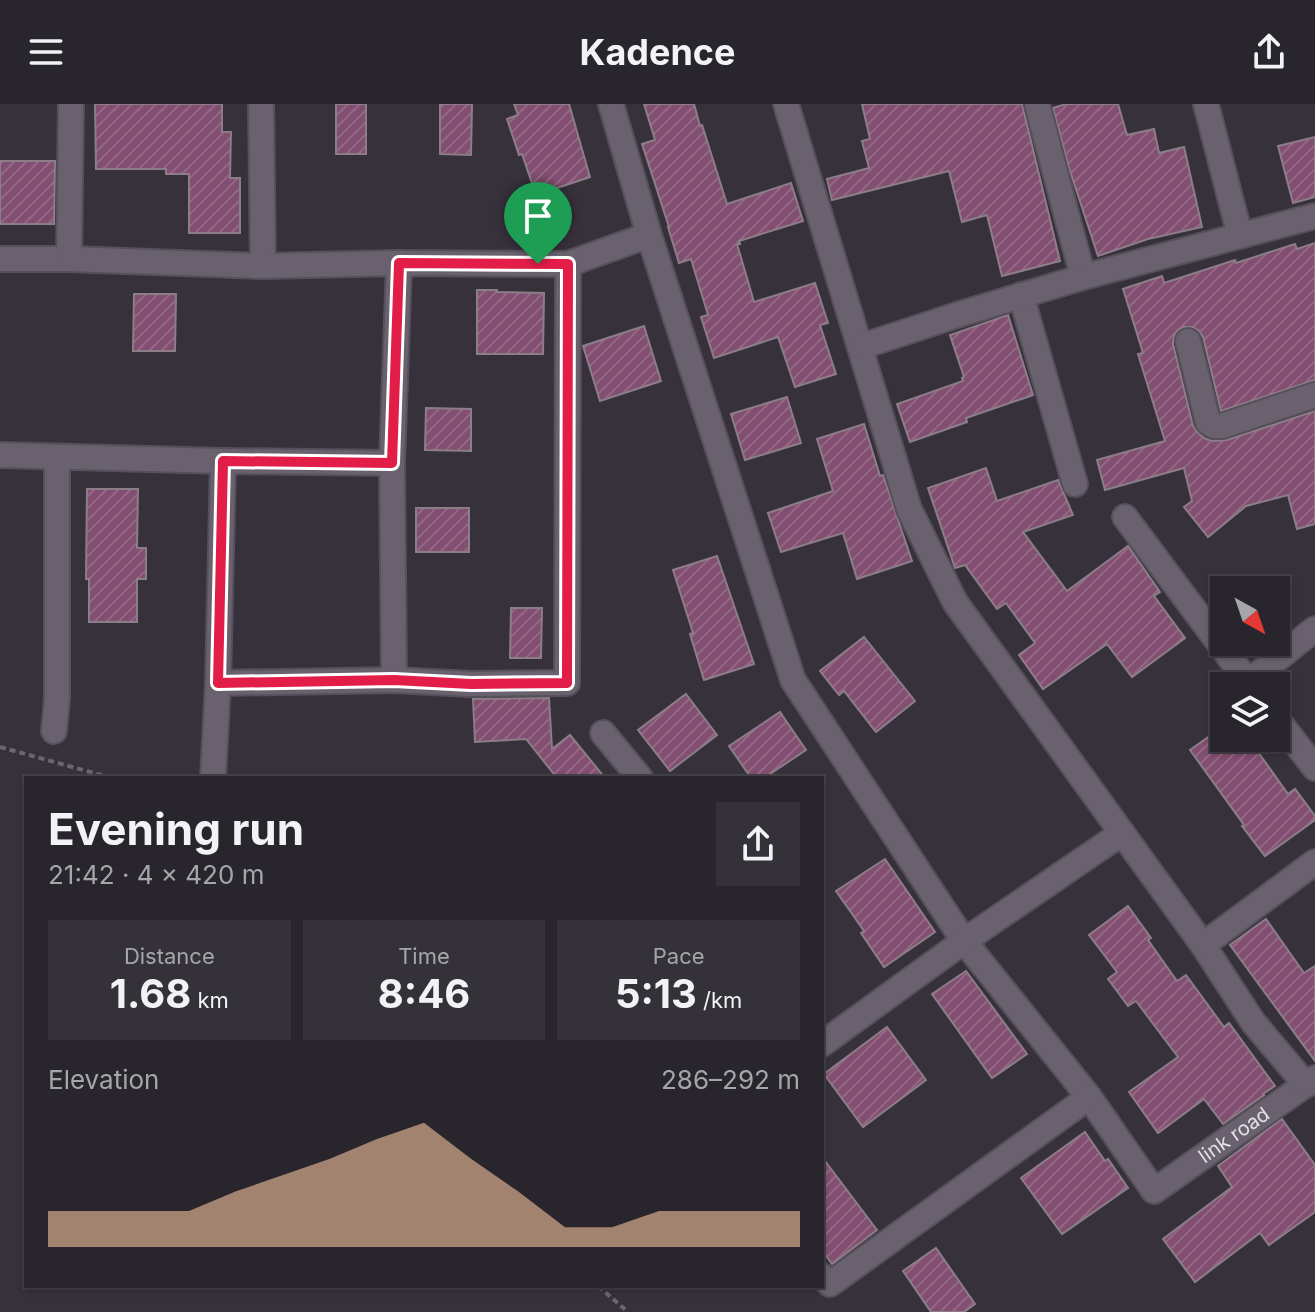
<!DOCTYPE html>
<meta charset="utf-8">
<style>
body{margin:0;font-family:Inter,sans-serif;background:#353139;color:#f1f3f6;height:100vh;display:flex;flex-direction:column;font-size:30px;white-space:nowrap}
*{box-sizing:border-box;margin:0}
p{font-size:26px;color:#a5a5aa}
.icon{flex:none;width:44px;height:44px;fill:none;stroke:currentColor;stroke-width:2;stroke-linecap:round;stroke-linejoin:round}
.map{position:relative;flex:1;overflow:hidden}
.details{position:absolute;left:24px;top:672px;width:800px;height:512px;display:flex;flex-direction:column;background:#29252d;border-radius:0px;box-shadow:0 2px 6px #0004,0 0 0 2px #454249}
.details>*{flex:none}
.needle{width:52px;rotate:140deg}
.buttons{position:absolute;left:1210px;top:472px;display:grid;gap:16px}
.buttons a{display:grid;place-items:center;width:80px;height:80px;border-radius:0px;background:#29252d;box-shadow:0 2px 6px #0004,0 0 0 2px #454249;font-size:40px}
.pin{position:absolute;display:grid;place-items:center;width:68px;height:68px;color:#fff;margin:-82px -34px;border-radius:50% 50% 50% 0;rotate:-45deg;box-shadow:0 0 8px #0007}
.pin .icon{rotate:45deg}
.round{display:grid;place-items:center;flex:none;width:84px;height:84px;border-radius:0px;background:#353139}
.overview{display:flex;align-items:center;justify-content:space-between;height:136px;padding:0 24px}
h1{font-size:44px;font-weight:700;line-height:60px}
.figures{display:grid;grid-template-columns:repeat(3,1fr);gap:12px;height:136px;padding:8px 24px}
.figures div{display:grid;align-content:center;border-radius:0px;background:#353139;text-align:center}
.figures b{font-size:40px;font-weight:700}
.figures small{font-size:22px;font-weight:400}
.figures p{font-size:22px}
.chart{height:224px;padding:16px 24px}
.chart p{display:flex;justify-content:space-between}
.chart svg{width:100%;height:144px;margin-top:8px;fill:#d6ab8b;opacity:.7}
header{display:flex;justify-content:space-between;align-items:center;height:104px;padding:0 24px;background:#29252d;font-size:36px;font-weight:700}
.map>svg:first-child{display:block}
.building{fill:url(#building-hatch);stroke:#8c7e87;stroke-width:2}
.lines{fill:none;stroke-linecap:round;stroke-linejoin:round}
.minor-casing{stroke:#56505a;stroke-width:28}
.path{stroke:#6b666f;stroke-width:4;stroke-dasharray:6 4;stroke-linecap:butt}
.minor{stroke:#69616e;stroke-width:24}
.route-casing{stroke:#fff;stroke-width:16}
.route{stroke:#e11d48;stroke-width:10}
.labels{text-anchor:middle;stroke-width:6;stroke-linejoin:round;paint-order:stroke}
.street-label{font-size:20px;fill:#e3dfe6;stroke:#2d2732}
</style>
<header><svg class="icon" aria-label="menu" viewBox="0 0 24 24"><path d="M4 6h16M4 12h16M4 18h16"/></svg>Kadence<svg class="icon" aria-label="share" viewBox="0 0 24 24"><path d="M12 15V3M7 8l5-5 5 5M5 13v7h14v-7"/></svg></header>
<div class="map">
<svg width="1315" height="1208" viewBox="0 0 1315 1208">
<defs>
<pattern id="building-hatch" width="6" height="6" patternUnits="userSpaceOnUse" patternTransform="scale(2)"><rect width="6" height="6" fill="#824e71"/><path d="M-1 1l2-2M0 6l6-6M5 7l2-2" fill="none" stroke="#946785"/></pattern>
</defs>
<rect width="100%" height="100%" fill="#37313c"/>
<g class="building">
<polygon points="95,0 222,0 222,28 231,28 230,74 240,74 240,129 189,129 189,70 166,70 166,65 96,65"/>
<rect x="336" y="0" width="30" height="50"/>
<polygon points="440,0 472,0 471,51 440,50"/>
<polygon points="514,0 569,0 590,73 536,91 522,50 519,51 507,15 518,11"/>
<polygon points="644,0 694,0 700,22 702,21 727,100 791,79 803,117 739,137 740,140 737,140 754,198 815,179 828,219 820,221 836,270 795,283 778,233 714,254 701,213 708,211 691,155 679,159 668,123 669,123 642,40 655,36"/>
<polygon points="862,0 1022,0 1060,157 1002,172 987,111 962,118 949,67 832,96 827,75 869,64 862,37 870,35"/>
<polygon points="1066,0 1118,0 1127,31 1154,25 1159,49 1184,43 1202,123 1148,135 1098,152 1069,64 1053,4"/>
<polygon points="1315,33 1315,93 1293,99 1278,42"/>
<polygon points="0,57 55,57 54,120 0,120"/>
<polygon points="1315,139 1315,276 1221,307 1203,233 1199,227 1193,223 1184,223 1178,226 1174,232 1173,240 1193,322 1199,330 1206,335 1214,337 1227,336 1315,307 1315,420 1297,425 1288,391 1246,402 1208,433 1184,403 1192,397 1184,364 1105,386 1097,356 1165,337 1138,250 1143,249 1123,185 1162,172 1164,179 1235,156 1236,159 1295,140 1297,145"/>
<polygon points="477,186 497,186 497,188 544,189 543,250 477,250"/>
<polygon points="134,190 176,190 175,247 133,247"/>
<polygon points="1008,211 1033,291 966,314 967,318 910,338 897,300 963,277 962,274 964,273 950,231"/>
<polygon points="644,222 661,277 600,297 583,242"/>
<polygon points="787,293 801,339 745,356 731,310"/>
<polygon points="426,304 471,305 471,347 425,346"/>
<polygon points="864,320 880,372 883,371 912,457 857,475 843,429 781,448 768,409 833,387 817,335"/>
<polygon points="986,364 997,397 1058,376 1073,411 1023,428 1067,487 1128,442 1160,488 1154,492 1185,534 1132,573 1107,540 1043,585 1019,551 1035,539 1006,499 997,505 965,461 955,464 928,384"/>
<polygon points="87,385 138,385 137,444 146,444 146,475 137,475 137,518 89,518 89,475 86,475"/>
<rect x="416" y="404" width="53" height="44"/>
<polygon points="717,452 754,560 704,576 690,530 693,529 673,466"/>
<polygon points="511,504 542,504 541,554 510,554"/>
<polygon points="864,533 915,597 876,628 844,587 839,591 820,567"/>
<polygon points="686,590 717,631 670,667 638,626"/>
<polygon points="549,594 552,645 570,631 605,674 557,674 526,635 475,638 473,595"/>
<polygon points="780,608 806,646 764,674 751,674 729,642"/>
<polygon points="1224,622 1224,634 1273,634 1274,636 1258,648 1288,690 1295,685 1315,712 1315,716 1265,752 1242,722 1244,721 1190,646"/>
<polygon points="885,755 935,828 884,863 861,829 864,827 836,787"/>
<polygon points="1128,802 1151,834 1148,836 1177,877 1186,871 1224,923 1229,919 1275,982 1263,990 1264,991 1223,1020 1204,995 1158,1029 1129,988 1178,953 1136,897 1128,902 1108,875 1117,868 1089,831"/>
<polygon points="1266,815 1304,869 1315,862 1315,957 1230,841"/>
<polygon points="966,867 1027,950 992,974 932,890"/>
<polygon points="887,923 926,976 863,1023 824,970"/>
<polygon points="1282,1015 1315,1061 1315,1108 1269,1141 1260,1129 1195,1178 1163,1135 1232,1083 1218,1062"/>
<polygon points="1085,1028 1105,1057 1108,1055 1128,1084 1062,1130 1021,1074"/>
<polygon points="822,1053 877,1126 832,1160 822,1146"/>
<polygon points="936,1144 975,1200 964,1208 931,1208 903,1167"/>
</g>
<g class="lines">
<g class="minor-casing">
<g id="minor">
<polyline points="261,0 263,162"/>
<path id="s1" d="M611 0 649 131 793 576 964 837 1089 993 1154 1087 1315 974"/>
<polyline points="786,0 909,405 955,498 1203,841 1253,918 1306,981"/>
<polyline points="1037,0 1083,173"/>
<polyline points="1206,0 1240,132"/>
<polyline points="0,155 69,155 263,162 399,159 568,160 649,131"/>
<polyline points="69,155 71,0"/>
<polyline points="1021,191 1075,380"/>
<polyline points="1188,237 1208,318 1214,322 1222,322 1315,291"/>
<polyline points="860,243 957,211 1083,173 1315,112"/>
<polyline points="0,351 223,357 392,359"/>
<polyline points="1125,413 1251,582"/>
<polyline points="394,576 392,359 399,159"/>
<polyline points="1248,578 1315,525"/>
<polyline points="218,579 394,576 471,580 567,579 568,160"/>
<polyline points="1276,614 1315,664"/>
<polyline points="54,627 57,595 57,353"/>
<polyline points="603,629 640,674"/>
<polyline points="213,674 218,579 223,357"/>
<polyline points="1203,841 1315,758"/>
<polyline points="822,940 964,837 1122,729"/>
<polyline points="822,1172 830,1180 1089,993"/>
</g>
</g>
<g class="path">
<polyline points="0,643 112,674"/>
<polyline points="598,1182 628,1208"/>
</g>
<use href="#minor" class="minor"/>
</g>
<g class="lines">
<g class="route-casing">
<polygon id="route" points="399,159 568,160 567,579 471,580 394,576 218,579 223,357 392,359"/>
</g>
<use href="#route" class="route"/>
</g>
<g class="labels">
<g class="street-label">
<text dy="7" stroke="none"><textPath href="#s1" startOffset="1328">link road</textPath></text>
</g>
</g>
</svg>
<div class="buttons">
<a><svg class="needle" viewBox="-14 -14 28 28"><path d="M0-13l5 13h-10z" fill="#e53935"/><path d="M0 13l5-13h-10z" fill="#a5a5aa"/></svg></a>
<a><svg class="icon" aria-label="layers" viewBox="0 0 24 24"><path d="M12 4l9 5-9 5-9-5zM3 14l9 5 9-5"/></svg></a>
</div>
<div class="pin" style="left:538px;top:160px;background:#1e9e55"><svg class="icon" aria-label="arrive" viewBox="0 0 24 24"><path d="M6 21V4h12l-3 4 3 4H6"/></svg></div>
<section class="details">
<div class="overview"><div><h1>Evening run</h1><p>21:42 · 4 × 420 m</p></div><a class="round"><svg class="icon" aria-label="share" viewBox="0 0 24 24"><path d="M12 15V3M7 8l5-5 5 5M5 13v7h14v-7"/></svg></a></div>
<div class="figures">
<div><p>Distance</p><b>1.68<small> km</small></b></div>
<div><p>Time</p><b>8:46</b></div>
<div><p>Pace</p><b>5:13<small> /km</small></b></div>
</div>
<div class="chart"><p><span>Elevation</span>286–292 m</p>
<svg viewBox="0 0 160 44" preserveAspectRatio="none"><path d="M0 44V33L10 33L20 33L30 33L40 27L50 22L60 17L70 11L80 6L90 17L100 27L110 38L120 38L130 33L140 33L150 33L160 33V44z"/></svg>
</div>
</section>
</div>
